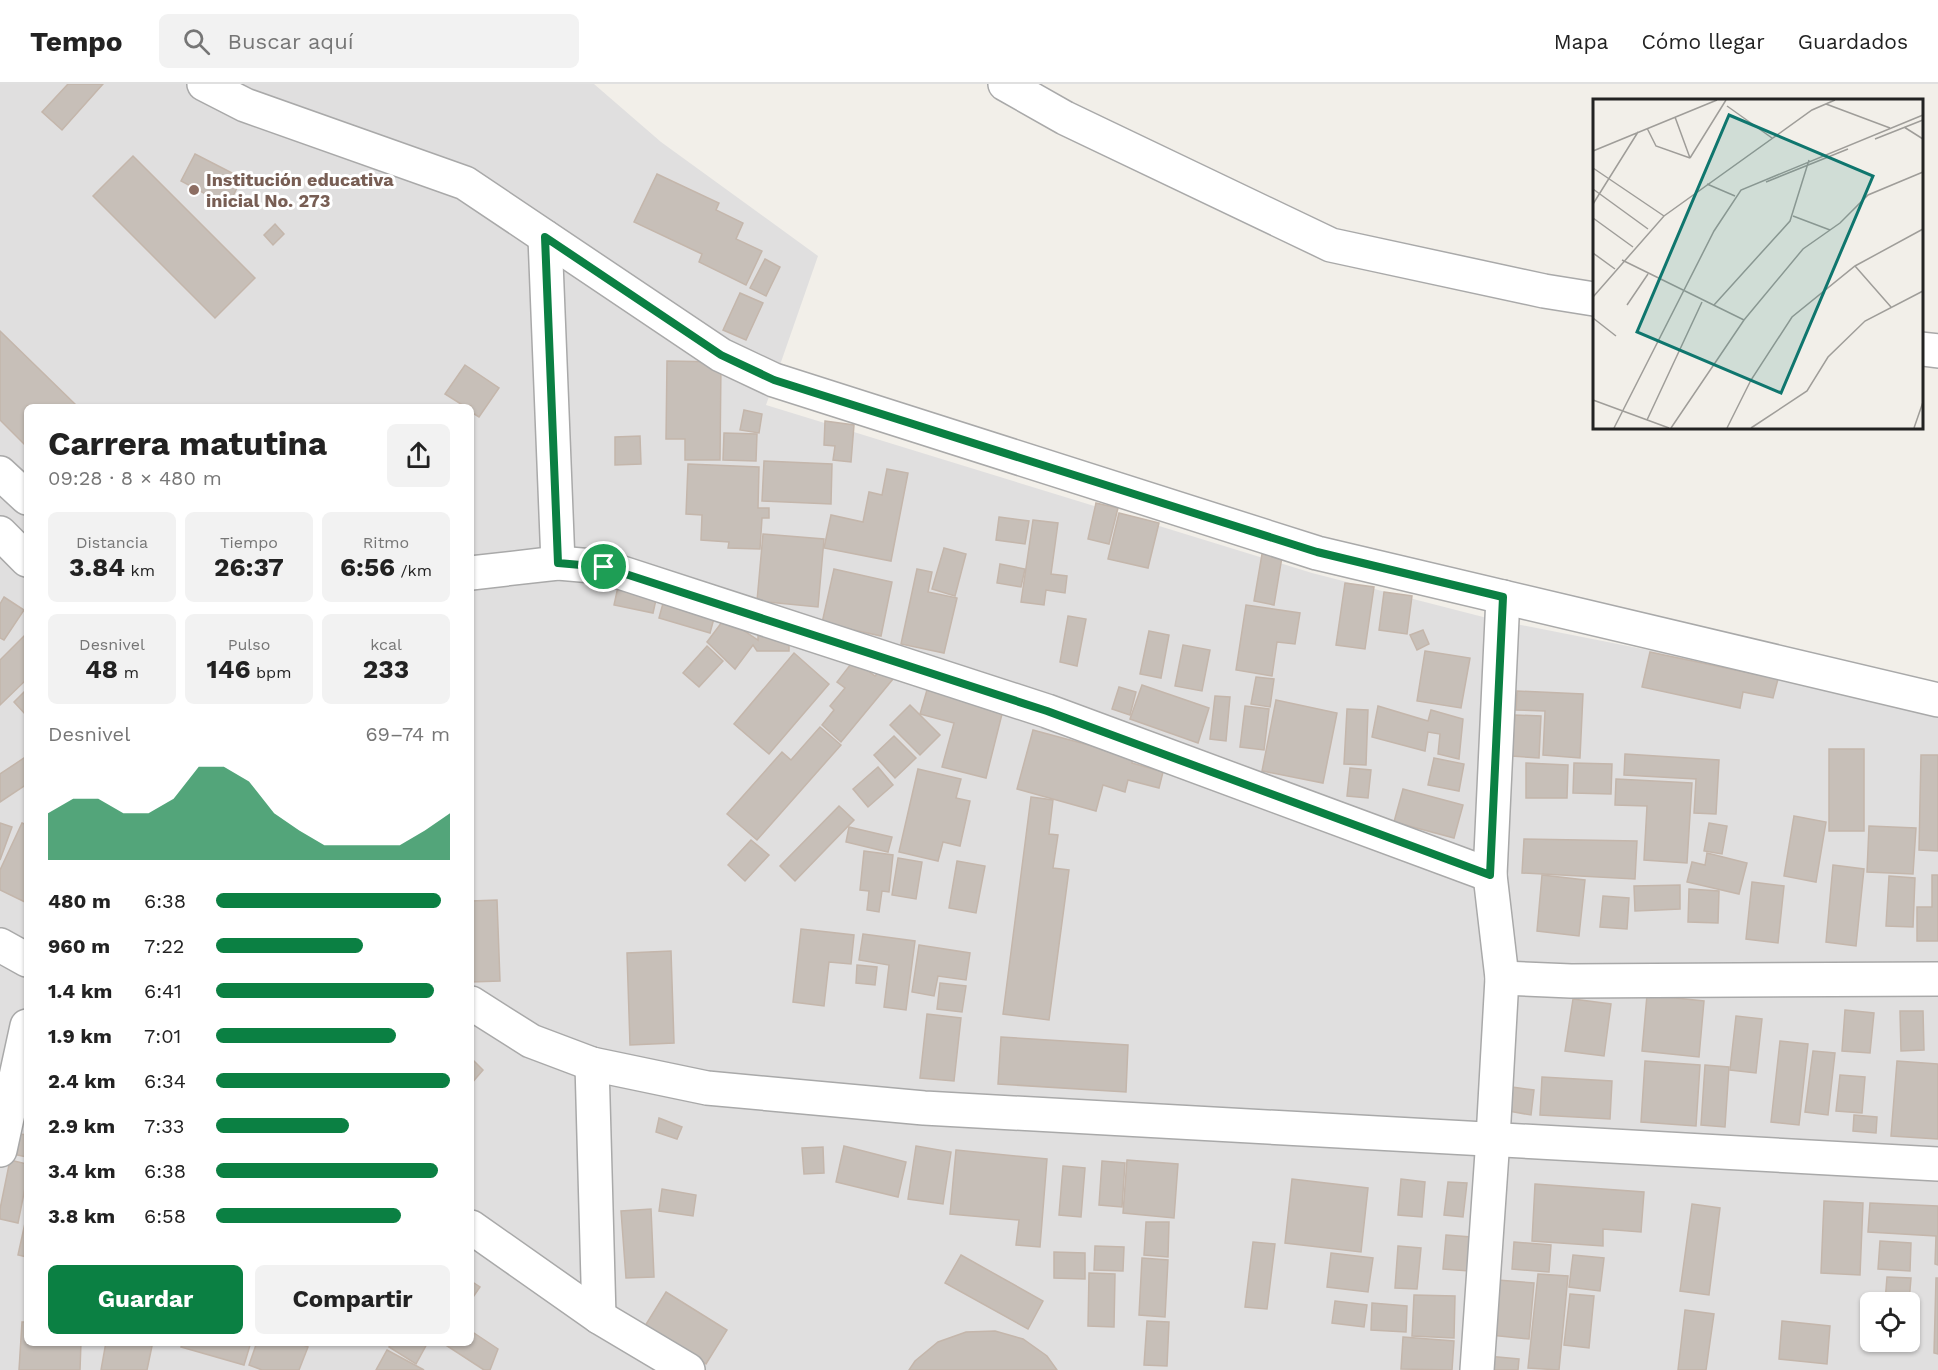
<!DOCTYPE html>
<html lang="es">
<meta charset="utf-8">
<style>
body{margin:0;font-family:"Work Sans",sans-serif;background:#f2f2f2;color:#222;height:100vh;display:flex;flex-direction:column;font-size:22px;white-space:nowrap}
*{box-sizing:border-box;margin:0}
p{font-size:20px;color:#767676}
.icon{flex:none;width:33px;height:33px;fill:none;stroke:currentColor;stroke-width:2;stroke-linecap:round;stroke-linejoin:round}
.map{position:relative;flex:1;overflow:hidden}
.drawer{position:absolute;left:24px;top:320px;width:450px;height:942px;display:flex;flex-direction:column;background:#fff;border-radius:9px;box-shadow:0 2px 4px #0004}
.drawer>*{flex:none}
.fabs{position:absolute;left:1860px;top:1208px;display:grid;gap:12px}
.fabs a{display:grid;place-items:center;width:60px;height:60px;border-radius:9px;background:#fff;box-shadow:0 2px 4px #0004;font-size:30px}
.pin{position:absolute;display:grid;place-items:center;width:51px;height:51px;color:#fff;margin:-26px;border:3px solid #fff;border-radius:50%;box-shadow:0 2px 6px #0007}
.round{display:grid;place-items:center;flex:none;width:63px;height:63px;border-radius:9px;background:#f2f2f2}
.head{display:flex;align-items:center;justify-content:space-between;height:102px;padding:0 24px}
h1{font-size:33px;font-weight:700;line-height:45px}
.stats{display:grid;grid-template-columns:repeat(3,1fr);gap:9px;height:102px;padding:6px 24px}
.stats div{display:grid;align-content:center;border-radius:9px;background:#f2f2f2;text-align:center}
.stats b{font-size:26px;font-weight:700}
.stats small{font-size:16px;font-weight:400}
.stats p{font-size:16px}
.chart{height:168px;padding:12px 24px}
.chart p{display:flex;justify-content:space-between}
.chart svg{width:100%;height:108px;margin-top:6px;fill:#0b8043;opacity:.7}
.button{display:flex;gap:12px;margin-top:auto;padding:12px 24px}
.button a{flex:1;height:69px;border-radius:9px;background:#0b8043;color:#fff;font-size:24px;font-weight:700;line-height:69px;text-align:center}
.button a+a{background:#f2f2f2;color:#222}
ul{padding:0 24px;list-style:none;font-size:20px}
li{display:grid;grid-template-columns:96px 72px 1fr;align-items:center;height:45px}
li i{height:15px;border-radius:8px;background:#0b8043}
header{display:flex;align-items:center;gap:36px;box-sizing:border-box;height:84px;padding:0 30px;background:#fff;border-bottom:2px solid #e0e0e0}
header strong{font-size:28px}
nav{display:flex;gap:33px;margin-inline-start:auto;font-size:21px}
.search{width:420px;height:54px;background:#f2f2f2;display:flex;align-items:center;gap:15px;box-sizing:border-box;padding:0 21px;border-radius:9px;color:#767676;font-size:22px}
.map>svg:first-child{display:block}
.residential{fill:#e0dfdf;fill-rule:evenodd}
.building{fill:#c7bfb8;stroke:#c4b6ab;stroke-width:1.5}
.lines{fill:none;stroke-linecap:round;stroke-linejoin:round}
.minor-casing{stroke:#a9a9a9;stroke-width:36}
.minor{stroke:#fff;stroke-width:33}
.route-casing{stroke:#fff;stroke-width:12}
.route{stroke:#0b8043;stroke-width:8}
.education-dot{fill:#8d6e63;stroke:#fff;stroke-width:2}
.labels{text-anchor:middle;stroke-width:6;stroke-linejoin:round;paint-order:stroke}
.education-label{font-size:18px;font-weight:bold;fill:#785e54;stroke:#fff;text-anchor:start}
.inset-road{fill:none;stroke:#9f9d99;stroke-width:1.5}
.view{fill:#0f766e;fill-opacity:0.15;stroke:#0f766e;stroke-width:3}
.inset-edge{fill:none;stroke:#222;stroke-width:3}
</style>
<header>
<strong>Tempo</strong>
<div class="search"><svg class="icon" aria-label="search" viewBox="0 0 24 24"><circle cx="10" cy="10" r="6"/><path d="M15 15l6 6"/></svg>Buscar aquí</div>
<nav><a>Mapa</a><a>Cómo llegar</a><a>Guardados</a></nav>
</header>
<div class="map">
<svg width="1938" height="1286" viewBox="0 0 1938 1286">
<rect width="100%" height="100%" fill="#f2efe9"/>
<path class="residential" d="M0 0H594L661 58 818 172 766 321 1312 489 1491 535 1938 623V1286H0ZM27 322H471V1258H27ZM1870 1218H1910V1257H1870Z"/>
<g class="building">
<polygon points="68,0 103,0 62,46 42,28"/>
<polygon points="195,70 242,94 228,122 181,97"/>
<polygon points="133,72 255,194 215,234 93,112"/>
<polygon points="657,90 719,119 716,126 743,139 736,155 762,167 746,201 699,178 702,170 634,138"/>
<polygon points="275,140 284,150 273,161 264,151"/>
<polygon points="765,175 780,183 766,212 750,204"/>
<polygon points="740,209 763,219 746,256 723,246"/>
<polygon points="0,247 77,322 27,322 27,363 0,336"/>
<polygon points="667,277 721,278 720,376 685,376 685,355 666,355"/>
<polygon points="465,281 499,304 479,333 471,328 471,322 464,322 445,310"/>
<polygon points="744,326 762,330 759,349 740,346"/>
<polygon points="825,337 854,341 851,378 833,376 835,362 824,361"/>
<polygon points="724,349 757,350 756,377 723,376"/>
<polygon points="640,352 641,380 615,381 615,353"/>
<polygon points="764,377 832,380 831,420 762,417"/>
<polygon points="688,380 759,383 758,424 769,424 769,434 762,434 760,465 728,464 729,458 701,456 702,431 686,430"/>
<polygon points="887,385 908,389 891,477 824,464 831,431 863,438 869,408 882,411"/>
<polygon points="1096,419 1118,424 1109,460 1088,455"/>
<polygon points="1119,429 1159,439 1148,484 1108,475"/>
<polygon points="999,433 1029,437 1025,460 996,456"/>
<polygon points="1033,436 1058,439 1051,490 1067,492 1065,509 1046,506 1044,521 1021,518"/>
<polygon points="763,450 824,455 818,523 757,517"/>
<polygon points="944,464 966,470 955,512 932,505"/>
<polygon points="1262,470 1282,473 1274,521 1254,517"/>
<polygon points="1000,480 1025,485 1021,503 997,499"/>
<polygon points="834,485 892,498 881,552 822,539"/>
<polygon points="917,485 932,488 928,508 957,514 944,569 901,560"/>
<polygon points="1345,499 1374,503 1365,565 1336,561"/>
<polygon points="618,503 657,511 653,529 614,521"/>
<polygon points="1384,508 1412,512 1407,550 1379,546"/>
<polygon points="665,512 716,527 710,549 659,534"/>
<polygon points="4,513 24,526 4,556 0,554 0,520"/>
<polygon points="1246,521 1300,529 1295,560 1277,558 1272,592 1236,586"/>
<polygon points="1068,532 1086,535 1077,582 1060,578"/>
<polygon points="725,534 758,556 758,547 789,548 789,567 757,567 753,561 735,585 707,558"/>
<polygon points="1423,546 1429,560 1417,566 1410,551"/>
<polygon points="1149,547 1169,551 1161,594 1140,590"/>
<polygon points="27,549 27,595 0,621 0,576"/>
<polygon points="1183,561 1210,566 1202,607 1175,602"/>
<polygon points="707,562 723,577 699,603 683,589"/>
<polygon points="1425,567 1470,574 1461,624 1417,617"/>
<polygon points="1650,568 1778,595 1773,614 1743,608 1740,624 1642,603"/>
<polygon points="794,569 829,600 769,670 734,640"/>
<polygon points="854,576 875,592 881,585 893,595 841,658 822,641 834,626 830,622 845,604 837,598"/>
<polygon points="1256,593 1274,595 1270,623 1251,620"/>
<polygon points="1142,601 1209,624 1198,659 1130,635"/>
<polygon points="1119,603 1136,608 1130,631 1112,625"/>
<polygon points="27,605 27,632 14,618"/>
<polygon points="927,606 1003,626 986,694 942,683 954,639 920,630"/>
<polygon points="1517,607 1583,610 1580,674 1543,671 1545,627 1516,626"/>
<polygon points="1215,612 1230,613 1226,657 1210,655"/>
<polygon points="1276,616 1337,629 1323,699 1262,687"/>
<polygon points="910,621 940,651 920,671 890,641"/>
<polygon points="1245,622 1269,625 1264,666 1240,663"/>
<polygon points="1378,622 1428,637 1431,626 1463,635 1459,675 1438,670 1440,650 1428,648 1425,667 1372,653"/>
<polygon points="1347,625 1368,626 1366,681 1344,680"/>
<polygon points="1515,631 1541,632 1539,674 1512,672"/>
<polygon points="820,643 841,661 757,756 727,730 782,668 791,676"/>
<polygon points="1033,646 1133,673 1132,679 1163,688 1159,704 1128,696 1125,708 1103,701 1096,727 1017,705"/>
<polygon points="894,652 916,674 895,694 874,671"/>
<rect x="1829" y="665" width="35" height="82"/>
<polygon points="1625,670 1719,676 1716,730 1694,729 1696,695 1624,691"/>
<polygon points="1921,671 1938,671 1938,767 1919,766"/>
<polygon points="27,672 27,700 0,718 0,690"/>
<polygon points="1434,674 1464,680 1459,707 1428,701"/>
<polygon points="1526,679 1568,681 1567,714 1526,714"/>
<polygon points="1574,679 1612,680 1611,710 1573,709"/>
<polygon points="878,683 893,701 868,723 853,705"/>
<polygon points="1350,684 1371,686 1368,714 1347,712"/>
<polygon points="918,685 961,695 956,714 970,717 960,762 943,758 938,777 899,768"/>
<polygon points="1616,695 1692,699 1687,779 1644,776 1647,722 1615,721"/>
<polygon points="1403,705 1463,721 1454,754 1394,738"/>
<polygon points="1031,713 1053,716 1049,750 1058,751 1053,784 1069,786 1049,936 1003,930"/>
<polygon points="839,722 854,736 795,797 780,782"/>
<polygon points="1794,732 1826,738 1816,798 1784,792"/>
<polygon points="0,739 12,743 0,776"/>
<polygon points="22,739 27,741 27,819 0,806 0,786"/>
<polygon points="1709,739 1727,742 1722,770 1704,767"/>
<polygon points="1869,742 1916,744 1913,790 1867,788"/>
<polygon points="849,743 892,753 888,768 846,758"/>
<polygon points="1524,755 1637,757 1635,795 1522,789"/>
<polygon points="751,756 769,771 745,797 728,781"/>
<polygon points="864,767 893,771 889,808 882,807 879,828 867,826 869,807 860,806"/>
<polygon points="1707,769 1747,779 1739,810 1687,798 1692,778 1705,781"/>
<polygon points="898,774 922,778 916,815 892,811"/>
<polygon points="957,777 985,782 976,829 949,824"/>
<polygon points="1833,781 1864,785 1856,862 1826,858"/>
<polygon points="1542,791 1585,796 1579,852 1537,847"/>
<polygon points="1932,791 1938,791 1938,857 1917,857 1917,823 1932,823"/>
<polygon points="1889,792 1915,794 1913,843 1886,842"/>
<polygon points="1752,798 1784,802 1778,859 1746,855"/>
<polygon points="1680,801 1680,825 1635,827 1634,802"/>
<polygon points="1689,805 1719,807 1718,839 1688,838"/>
<polygon points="1603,812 1629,814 1627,845 1600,843"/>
<polygon points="497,816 500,897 471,898 471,817"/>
<polygon points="801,845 854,851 851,880 829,878 824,922 793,918"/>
<polygon points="863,850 915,857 906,926 884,923 889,881 859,876"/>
<polygon points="919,861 970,869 966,896 938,892 934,912 912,908"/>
<polygon points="671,867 674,959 630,961 627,869"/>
<polygon points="857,881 877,883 875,901 856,899"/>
<polygon points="940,899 966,902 962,928 937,925"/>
<polygon points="1647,911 1704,917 1699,973 1642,967"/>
<polygon points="1573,915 1611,920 1604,972 1565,967"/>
<polygon points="1845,926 1874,929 1870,969 1842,967"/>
<polygon points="1900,927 1923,927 1924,966 1901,967"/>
<polygon points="927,930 961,934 954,997 920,994"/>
<polygon points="1736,932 1762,935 1756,989 1730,986"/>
<polygon points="1001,953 1128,961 1126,1008 998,1000"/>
<polygon points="1780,957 1808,960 1799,1041 1771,1038"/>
<polygon points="1813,967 1835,969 1828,1031 1805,1028"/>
<polygon points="471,974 483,986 471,1000"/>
<polygon points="1645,977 1700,981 1696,1042 1641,1038"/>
<polygon points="1897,977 1938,980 1938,1055 1891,1052"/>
<polygon points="1705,981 1729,983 1725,1043 1701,1041"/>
<polygon points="1840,991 1865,993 1862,1029 1836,1027"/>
<polygon points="1542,993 1612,997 1610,1035 1540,1031"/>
<polygon points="1512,1003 1534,1006 1531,1031 1508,1027"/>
<polygon points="1854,1031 1877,1033 1876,1049 1853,1047"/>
<polygon points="659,1034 682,1043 677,1055 656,1048"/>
<polygon points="20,1050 27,1051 27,1073 17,1071"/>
<polygon points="844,1062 906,1078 898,1113 836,1098"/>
<polygon points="916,1062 951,1068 943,1120 908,1115"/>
<polygon points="823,1063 824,1089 804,1090 802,1064"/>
<polygon points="956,1066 1047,1075 1040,1163 1016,1161 1019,1136 950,1130"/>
<polygon points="10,1076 27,1080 27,1094 18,1139 0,1135 0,1125"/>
<polygon points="1127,1076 1178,1080 1174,1134 1123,1129"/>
<polygon points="1102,1077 1125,1079 1122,1123 1099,1121"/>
<polygon points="1063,1082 1085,1084 1081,1133 1059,1131"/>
<polygon points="1292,1095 1368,1104 1361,1168 1285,1159"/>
<polygon points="1401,1095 1425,1098 1422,1133 1398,1131"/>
<polygon points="1448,1098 1467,1099 1463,1133 1444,1131"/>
<polygon points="1535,1100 1644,1108 1641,1148 1603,1145 1603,1162 1532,1157"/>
<polygon points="662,1105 696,1111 693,1132 659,1127"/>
<polygon points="1824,1117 1863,1119 1860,1191 1821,1189"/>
<polygon points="1870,1119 1938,1122 1938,1181 1935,1180 1936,1152 1868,1148"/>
<polygon points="1692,1120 1720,1124 1709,1211 1680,1207"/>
<polygon points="651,1125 654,1193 626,1194 621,1127"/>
<polygon points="1146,1138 1169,1138 1168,1173 1144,1171"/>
<polygon points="25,1139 27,1139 27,1173 18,1171"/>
<polygon points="1446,1151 1471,1153 1469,1187 1443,1185"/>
<polygon points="1880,1157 1911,1159 1910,1187 1878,1185"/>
<polygon points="1253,1158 1275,1160 1267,1225 1245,1223"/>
<polygon points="1514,1158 1551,1161 1549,1188 1512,1185"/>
<polygon points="1095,1162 1124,1163 1123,1187 1094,1186"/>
<polygon points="1398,1162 1421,1164 1417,1205 1395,1204"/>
<polygon points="1054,1168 1085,1169 1085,1195 1054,1194"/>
<polygon points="1331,1169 1373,1174 1368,1208 1327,1203"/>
<polygon points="961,1171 1043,1217 1028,1245 945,1199"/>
<polygon points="1573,1171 1604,1174 1600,1207 1569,1203"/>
<polygon points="1142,1174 1168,1176 1165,1233 1139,1231"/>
<polygon points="1089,1189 1115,1190 1114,1243 1088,1242"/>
<polygon points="1538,1190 1568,1192 1559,1286 1528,1284"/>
<polygon points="1887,1193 1911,1194 1909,1218 1885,1218"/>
<polygon points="1936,1194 1938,1194 1938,1270 1934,1269"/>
<polygon points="1485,1195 1534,1199 1529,1255 1481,1250"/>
<polygon points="471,1197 480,1203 471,1216"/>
<polygon points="666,1208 727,1246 706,1280 645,1242"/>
<polygon points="1570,1210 1594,1212 1589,1264 1564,1261"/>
<polygon points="1414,1211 1455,1212 1454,1254 1412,1252"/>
<polygon points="1335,1217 1367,1221 1364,1243 1332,1239"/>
<polygon points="1372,1219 1407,1222 1406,1248 1371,1246"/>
<polygon points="1685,1226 1714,1230 1706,1286 1678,1286"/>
<polygon points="1147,1237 1169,1238 1167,1282 1144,1281"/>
<polygon points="1782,1237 1830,1242 1827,1280 1779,1275"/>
<polygon points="22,1238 27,1238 27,1258 81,1258 80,1286 19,1286"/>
<polygon points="471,1247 498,1265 490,1286 484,1286 441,1258 471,1258"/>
<polygon points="995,1247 1023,1255 1047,1272 1057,1286 909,1286 915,1277 938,1258 966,1248"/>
<polygon points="1403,1253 1454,1257 1452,1286 1401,1285"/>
<polygon points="1883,1257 1907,1257 1907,1266 1882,1264"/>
<polygon points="106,1258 137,1258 152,1262 147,1286 101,1286"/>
<polygon points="183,1258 251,1258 244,1281 181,1263"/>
<polygon points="257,1258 296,1258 308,1263 299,1286 262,1286 249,1281"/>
<polygon points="392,1258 428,1258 416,1280 389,1263"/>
<polygon points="387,1266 424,1286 376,1286"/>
<polygon points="1487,1272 1519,1275 1518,1286 1486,1286"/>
</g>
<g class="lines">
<g class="minor-casing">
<g id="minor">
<polyline points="204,0 245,21 465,99 721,271 774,296 1317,469 1938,616"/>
<polyline points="1005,0 1065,34 1331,161 1544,207 1594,215"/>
<polyline points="545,153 558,479"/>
<polyline points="1922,265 1938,267"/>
<polyline points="0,389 27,414"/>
<polyline points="0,449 27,476"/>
<polyline points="471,489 558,479 604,483 1047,627 1490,791"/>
<polyline points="0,861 27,876"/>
<polyline points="1502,894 1571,897 1938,895"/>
<polyline points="471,919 531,957 592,980 707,1004 924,1024 1938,1080"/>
<polyline points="592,980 599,1233"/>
<polyline points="0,1066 27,942"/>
<polyline points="471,1143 599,1233 688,1286"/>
<polyline points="1477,1286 1493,1054 1502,894 1490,791 1503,513"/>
</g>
</g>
<use href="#minor" class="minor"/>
</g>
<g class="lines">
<g class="route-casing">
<polygon id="route" points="545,153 721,271 774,296 1317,468 1503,513 1490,791 1047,627 604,483 558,479"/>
</g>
<use href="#route" class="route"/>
</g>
<circle class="education-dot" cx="194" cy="106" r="6"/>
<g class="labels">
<g class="education-label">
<text x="206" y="102">Institución educativa<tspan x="206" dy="21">inicial No. 273</tspan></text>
</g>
</g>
<g transform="translate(1593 15)">
<rect width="330" height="330" fill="#f2efe9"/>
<path class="inset-road" d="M233 5 297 29M134 7 179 39M82 18 97 59M311 28 330 40M54 29 63 47 97 59M282 40 330 21M0 52 124 1M97 59 133 1M0 69 71 117M173 83 255 50M114 85 142 97M0 90 55 130M0 105 45 33M200 117 237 131M0 119 40 148M0 154 22 170M29 161 151 221M262 167 298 208M0 198 71 117 219 11 242 1M34 206 55 175M121 206 197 122 216 61M0 219 23 237M0 301 76 329M54 321 109 203M21 329 121 132 148 91 330 16M78 329 151 221 210 150 247 124 275 96 330 73M134 329 158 281 199 218 262 167 330 130M158 329 214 292 235 258 272 222 330 192M321 329 330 303"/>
<path class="view" d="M136 16 280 77 188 294 44 233Z"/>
<rect width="330" height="330" class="inset-edge"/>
</g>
</svg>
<div class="fabs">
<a><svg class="icon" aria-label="locate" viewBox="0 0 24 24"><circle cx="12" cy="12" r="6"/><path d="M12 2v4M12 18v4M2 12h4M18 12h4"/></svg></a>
</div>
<div class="pin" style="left:604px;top:483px;background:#1e9e55"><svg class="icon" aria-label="arrive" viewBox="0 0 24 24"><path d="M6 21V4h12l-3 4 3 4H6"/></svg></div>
<section class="drawer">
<div class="head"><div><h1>Carrera matutina</h1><p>09:28 · 8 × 480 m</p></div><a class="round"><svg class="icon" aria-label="share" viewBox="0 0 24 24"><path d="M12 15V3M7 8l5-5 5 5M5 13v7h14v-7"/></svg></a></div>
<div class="stats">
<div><p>Distancia</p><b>3.84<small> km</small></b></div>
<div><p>Tiempo</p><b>26:37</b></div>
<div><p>Ritmo</p><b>6:56<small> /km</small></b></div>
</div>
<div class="stats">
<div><p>Desnivel</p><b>48<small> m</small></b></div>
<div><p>Pulso</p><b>146<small> bpm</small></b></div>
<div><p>kcal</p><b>233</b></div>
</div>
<div class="chart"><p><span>Desnivel</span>69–74 m</p>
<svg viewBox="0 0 160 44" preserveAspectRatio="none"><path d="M0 44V25L10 19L20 19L30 25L40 25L50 19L60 6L70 6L80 12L90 25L100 32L110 38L120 38L130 38L140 38L150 32L160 25V44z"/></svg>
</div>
<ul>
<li><b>480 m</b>6:38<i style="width:96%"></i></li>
<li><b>960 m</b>7:22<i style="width:63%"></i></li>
<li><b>1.4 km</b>6:41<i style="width:93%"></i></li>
<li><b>1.9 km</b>7:01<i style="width:77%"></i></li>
<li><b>2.4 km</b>6:34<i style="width:100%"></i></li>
<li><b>2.9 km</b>7:33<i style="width:57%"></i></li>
<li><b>3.4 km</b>6:38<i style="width:95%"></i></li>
<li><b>3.8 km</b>6:58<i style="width:79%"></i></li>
</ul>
<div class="button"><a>Guardar</a><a>Compartir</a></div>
</section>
</div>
